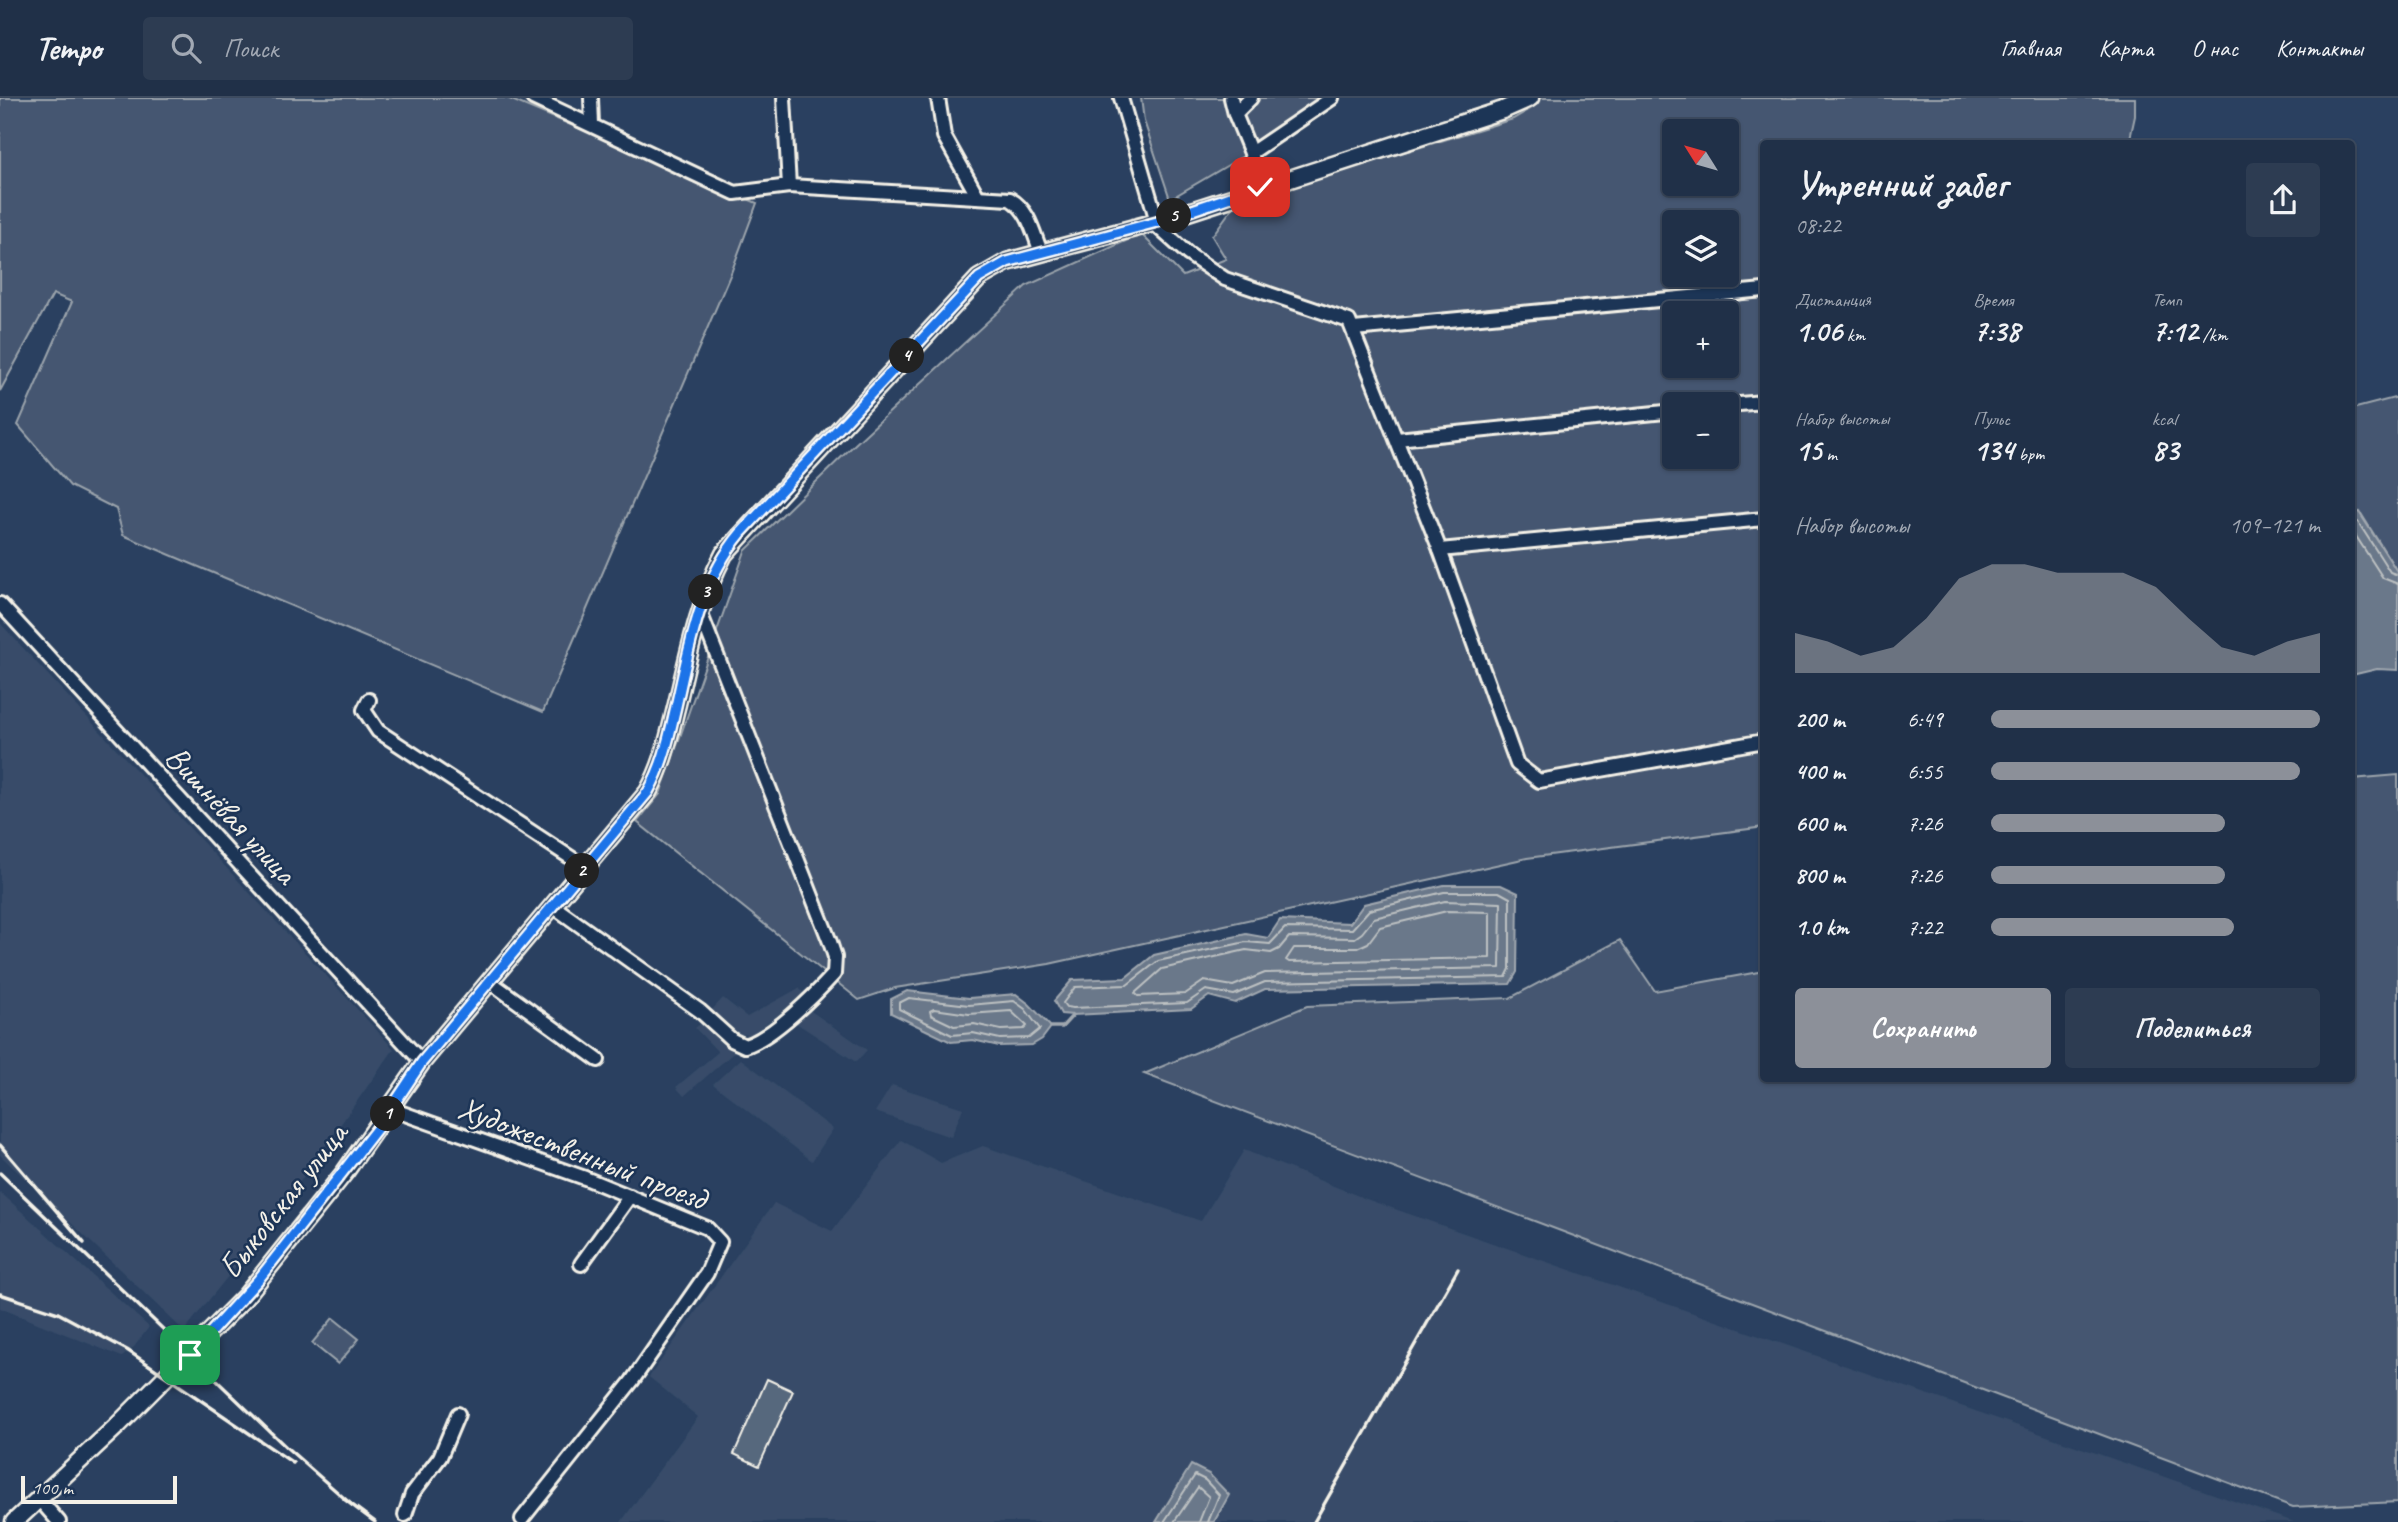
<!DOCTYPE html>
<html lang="ru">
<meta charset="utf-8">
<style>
body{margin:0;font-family:Caveat,sans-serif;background:#2d3c52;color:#f1f3f6;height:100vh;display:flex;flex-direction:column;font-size:26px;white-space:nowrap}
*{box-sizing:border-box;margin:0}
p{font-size:23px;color:#a2a9b4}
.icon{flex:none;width:38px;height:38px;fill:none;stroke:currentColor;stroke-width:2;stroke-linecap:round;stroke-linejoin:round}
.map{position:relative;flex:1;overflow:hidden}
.details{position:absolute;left:1760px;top:42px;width:595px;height:942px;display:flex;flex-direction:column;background:#203048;border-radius:7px;box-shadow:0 2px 5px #0004,0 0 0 2px #3d4b60}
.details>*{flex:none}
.needle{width:46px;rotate:307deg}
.controls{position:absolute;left:1662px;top:21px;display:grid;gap:14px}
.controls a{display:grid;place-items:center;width:77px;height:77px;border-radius:7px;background:#203048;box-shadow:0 2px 5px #0004,0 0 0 2px #3d4b60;font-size:35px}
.scale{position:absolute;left:21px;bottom:18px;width:156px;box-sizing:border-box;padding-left:7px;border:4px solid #f4f1e8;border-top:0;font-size:19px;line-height:24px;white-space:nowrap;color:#f4f1e8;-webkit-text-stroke:5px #1d3557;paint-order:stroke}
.pin{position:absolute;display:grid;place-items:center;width:60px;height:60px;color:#fff;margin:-30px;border-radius:14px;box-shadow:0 4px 10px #0006}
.km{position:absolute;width:35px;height:35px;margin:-18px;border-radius:50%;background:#222;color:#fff;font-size:19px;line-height:35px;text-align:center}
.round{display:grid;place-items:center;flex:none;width:74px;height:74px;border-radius:7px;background:#2d3c52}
.headline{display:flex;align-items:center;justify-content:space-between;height:119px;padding:0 35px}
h1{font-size:38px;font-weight:600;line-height:52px}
.stats{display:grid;grid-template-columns:repeat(3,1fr);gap:10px;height:119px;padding:7px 35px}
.stats div{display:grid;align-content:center}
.stats b{font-size:30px;font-weight:600}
.stats small{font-size:19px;font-weight:400}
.stats p{font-size:19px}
.chart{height:196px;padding:14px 35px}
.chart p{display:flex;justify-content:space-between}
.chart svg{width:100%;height:126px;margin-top:7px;fill:#8c9099;opacity:.7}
.action{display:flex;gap:14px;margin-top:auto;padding:14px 35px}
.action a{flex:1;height:80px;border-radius:7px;background:#8c9099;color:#fff;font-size:28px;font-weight:600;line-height:80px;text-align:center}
.action a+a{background:#2d3c52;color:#f1f3f6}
ul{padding:0 35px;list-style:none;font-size:23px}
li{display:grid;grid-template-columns:112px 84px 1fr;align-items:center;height:52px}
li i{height:18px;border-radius:9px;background:#8c9099}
header{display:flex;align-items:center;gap:42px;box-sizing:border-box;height:98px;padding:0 35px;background:#203048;border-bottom:2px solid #3d4b60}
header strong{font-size:33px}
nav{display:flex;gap:38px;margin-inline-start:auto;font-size:24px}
.search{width:490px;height:63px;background:#2d3c52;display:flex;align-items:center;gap:18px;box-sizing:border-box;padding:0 24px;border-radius:7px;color:#a2a9b4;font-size:26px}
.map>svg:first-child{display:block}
.built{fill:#374c69}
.green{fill:#445771;stroke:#9ca4ac;stroke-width:2;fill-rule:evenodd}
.water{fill:#6a788a;stroke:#a1a8b0;stroke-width:2}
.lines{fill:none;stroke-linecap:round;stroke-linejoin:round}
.shore{stroke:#bdc1c2;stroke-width:2}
.stream{stroke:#a1a8b0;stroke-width:3.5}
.building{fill:#56677d;stroke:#f4f1e8;stroke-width:2}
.minor-casing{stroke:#f4f1e8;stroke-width:18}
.tertiary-casing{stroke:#f4f1e8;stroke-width:21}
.minor{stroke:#1d3557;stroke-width:12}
.tertiary{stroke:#1d3557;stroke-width:16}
.rail{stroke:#f4f1e8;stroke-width:3.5}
.route-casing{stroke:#fff;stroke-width:14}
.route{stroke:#1a73e8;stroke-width:9}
.labels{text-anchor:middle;stroke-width:5;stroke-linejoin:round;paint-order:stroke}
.street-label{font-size:33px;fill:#f4f1e8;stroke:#1d3557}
</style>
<header>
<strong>Tempo</strong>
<div class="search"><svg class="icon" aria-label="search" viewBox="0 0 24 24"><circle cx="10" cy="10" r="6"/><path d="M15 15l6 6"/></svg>Поиск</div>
<nav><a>Главная</a><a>Карта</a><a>О нас</a><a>Контакты</a></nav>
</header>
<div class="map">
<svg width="2398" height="1424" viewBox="0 0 2398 1424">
<rect width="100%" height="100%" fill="#2a4060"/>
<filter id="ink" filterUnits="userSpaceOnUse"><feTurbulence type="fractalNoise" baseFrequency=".0143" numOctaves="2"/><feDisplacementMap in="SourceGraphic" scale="14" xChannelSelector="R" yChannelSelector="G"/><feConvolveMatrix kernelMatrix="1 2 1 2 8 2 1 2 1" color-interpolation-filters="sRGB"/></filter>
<g filter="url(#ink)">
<g class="built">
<polygon points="0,525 394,951 270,1126 184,1233 0,1057"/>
<polygon points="799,890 805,897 751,937 739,936 711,913 723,900 747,919"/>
<polygon points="805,909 867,952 856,964 790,921"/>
<polygon points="705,922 738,951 684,998 676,989 718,954 695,930"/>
<polygon points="741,961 833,1031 812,1063 713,986"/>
<polygon points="892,987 963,1010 951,1039 875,1014"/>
<polygon points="901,1042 941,1065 983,1048 1201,1123 1244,1052 1366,1101 2294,1424 621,1424 698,1319 649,1279 774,1105 832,1133"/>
<polygon points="0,1094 149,1229 134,1249 122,1259 0,1210"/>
</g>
<g class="green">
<polygon points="0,0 507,0 757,105 731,175 543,614 123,437 116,411 70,388 18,327 72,204 53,196 0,293"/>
<polygon points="1141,0 1331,0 1298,26 1170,101 1144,23"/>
<path d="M1540 0H2135V18L2129 45 1764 46V729L1527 760 1049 866 895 890 859 902 637 724 660 696 745 453 854 347 1026 188 1141 136 1183 178 1226 161 1212 138 1236 105 1513 21 1532 10ZM1675 33H1727V86H1675ZM1675 124H1727V177H1675ZM1675 215H1727V268H1675ZM1675 306H1727V359H1675Z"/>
<polygon points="2398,299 2398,475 2360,414 2352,416 2352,311"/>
<polygon points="2398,677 2398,1404 2293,1409 1144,976 1307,908 1510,900 1620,842 1655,893 1764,873 1764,980 2352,980 2352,681"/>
<polygon points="333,1220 359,1241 338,1266 312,1245"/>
</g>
<g class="water">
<polygon points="2359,414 2398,475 2398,572 2377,571 2352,577 2352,416"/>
<polygon points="1444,787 1501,787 1518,795 1517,874 1510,886 1265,891 1235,905 1209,898 1191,911 1073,917 1061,916 1054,903 1072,882 1125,880 1154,857 1246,836 1268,840 1280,822 1350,825 1364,806"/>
<polygon points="907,893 969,900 1016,896 1029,906 1051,929 1042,941 1032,947 999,948 973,942 951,944 891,915 891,901"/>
<polygon points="1191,1367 1209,1376 1229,1397 1214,1424 1156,1424"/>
</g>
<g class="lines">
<g class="shore">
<polyline points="2352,423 2358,424 2390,474 2398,477"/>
<polyline points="2352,432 2383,480 2398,486"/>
<polygon points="1444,794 1499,794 1510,800 1510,871 1506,879 1265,884 1234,897 1206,892 1187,905 1073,910 1066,909 1063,905 1075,889 1127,887 1158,863 1246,844 1270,846 1285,830 1352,831 1369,812"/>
<polygon points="1445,803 1501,805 1500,870 1265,875 1233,888 1204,883 1185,896 1138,898 1135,895 1162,871 1246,852 1271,855 1279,851 1289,839 1355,840 1362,835 1374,820"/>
<polygon points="1447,813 1490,814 1490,860 1289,864 1286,862 1294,850 1357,850 1368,845 1380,829"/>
<polygon points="909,900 969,907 1014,903 1025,911 1040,931 1029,940 1000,941 973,935 952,937 899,911 899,905"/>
<polygon points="934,911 969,916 1011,913 1027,928 1024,931 1001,932 974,926 954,928 931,917 930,913"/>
<polyline points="1164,1424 1195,1377 1205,1382 1219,1397 1208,1424"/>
<polyline points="1174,1424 1198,1389 1209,1399 1199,1424"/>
</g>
<polyline class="stream" points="1051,929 1062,929 1073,917"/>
</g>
<polygon class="building" points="767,1281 793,1293 759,1368 734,1356"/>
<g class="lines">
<g class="minor-casing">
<g id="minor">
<path d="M533 0 735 95 789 88 1010 101C1029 112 1033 134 1041 154"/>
<polyline points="591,0 592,27"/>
<polyline points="784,0 789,88"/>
<polyline points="938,0 944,38 978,99"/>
<polyline points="1121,0 1159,130 1188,156 1225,181 1349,223 1440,452 1517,666 1539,683 1764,643"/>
<polyline points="1231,0 1235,16"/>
<polyline points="1251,0 1235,16 1251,55 1260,89"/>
<polyline points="1251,55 1332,0"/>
<polyline points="1354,231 1764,192"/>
<polyline points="1727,307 1764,304"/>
<polyline points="1397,341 1675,313"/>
<polyline points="1440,452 1764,421"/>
<polyline points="0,506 422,964"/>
<polyline points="369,602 364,612 378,633 585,769"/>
<path d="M553 808 700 913 732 942 745 948C772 940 814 898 834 876L835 859 830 844 700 514"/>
<polyline points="489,883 598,962"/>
<polyline points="391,1011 585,1080 707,1130 720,1144 707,1175 632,1283 522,1421"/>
<polyline points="581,1166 630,1098"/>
<polyline points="38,1400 59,1424"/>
<polyline points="405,1417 412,1396 440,1359 458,1316"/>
</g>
</g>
<g class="tertiary-casing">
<path id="tertiary" d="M14 1424 118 1327 245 1199 345 1074 422 964 648 694C664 666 669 637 677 606 689 555 699 503 724 456L979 180 1007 164 1157 124 1503 12 1530 0"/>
</g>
<use href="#minor" class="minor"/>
<use href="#tertiary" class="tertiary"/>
<g class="rail">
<polyline points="0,1047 84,1145"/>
<polyline points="0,1075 286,1349 352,1407"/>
<polyline points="0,1196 58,1215 127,1252 293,1365"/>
<polyline points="344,1401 375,1424"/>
<polyline points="1314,1424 1458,1171"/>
</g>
</g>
</g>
<g class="lines" filter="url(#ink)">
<g class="route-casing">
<path id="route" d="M190 1257 258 1182 382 1024 422 964 648 694C662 669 668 644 674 617 689 553 698 486 741 435L979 180 1007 164 1157 124 1260 89"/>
</g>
<use href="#route" class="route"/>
</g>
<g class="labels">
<g class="street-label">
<text transform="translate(232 716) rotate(47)" y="12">Вишнёвая улица</text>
<text transform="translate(583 1054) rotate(21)" y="12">Художественный проезд</text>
<text transform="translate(282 1102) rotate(-52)" y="12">Быковская улица</text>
</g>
</g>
</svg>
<div class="controls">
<a><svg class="needle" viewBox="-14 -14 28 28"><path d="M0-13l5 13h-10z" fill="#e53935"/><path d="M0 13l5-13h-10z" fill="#a2a9b4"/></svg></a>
<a><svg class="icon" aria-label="layers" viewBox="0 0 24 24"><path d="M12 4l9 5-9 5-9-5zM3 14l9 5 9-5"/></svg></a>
<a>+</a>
<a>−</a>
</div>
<div class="scale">100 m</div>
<div class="pin" style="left:190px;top:1257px;background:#1e9e55"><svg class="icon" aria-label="arrive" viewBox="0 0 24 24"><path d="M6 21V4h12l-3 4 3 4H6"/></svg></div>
<div class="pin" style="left:1260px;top:89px;background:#d93025"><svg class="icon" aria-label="check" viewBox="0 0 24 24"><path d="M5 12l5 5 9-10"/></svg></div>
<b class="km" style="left:388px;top:1016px">1</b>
<b class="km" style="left:582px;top:773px">2</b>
<b class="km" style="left:706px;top:494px">3</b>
<b class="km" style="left:907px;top:258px">4</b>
<b class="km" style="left:1174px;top:118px">5</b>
<section class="details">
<div class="headline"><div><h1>Утренний забег</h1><p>08:22</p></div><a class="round"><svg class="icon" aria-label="share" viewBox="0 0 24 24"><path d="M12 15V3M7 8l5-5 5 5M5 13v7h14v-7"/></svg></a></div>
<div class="stats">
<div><p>Дистанция</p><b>1.06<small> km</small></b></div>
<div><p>Время</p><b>7:38</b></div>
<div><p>Темп</p><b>7:12<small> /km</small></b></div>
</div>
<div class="stats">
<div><p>Набор высоты</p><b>15<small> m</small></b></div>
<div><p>Пульс</p><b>134<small> bpm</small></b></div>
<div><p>kcal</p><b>83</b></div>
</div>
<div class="chart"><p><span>Набор высоты</span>109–121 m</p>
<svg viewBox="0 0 160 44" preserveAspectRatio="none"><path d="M0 44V30L10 33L20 38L30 35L40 25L50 11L60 6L70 6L80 9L90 9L100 9L110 14L120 25L130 35L140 38L150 33L160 30V44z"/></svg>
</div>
<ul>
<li><b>200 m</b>6:49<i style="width:100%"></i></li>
<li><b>400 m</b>6:55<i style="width:94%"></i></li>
<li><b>600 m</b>7:26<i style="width:71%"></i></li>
<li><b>800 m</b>7:26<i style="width:71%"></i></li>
<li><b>1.0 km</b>7:22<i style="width:74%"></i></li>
</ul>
<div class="action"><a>Сохранить</a><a>Поделиться</a></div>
</section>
</div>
